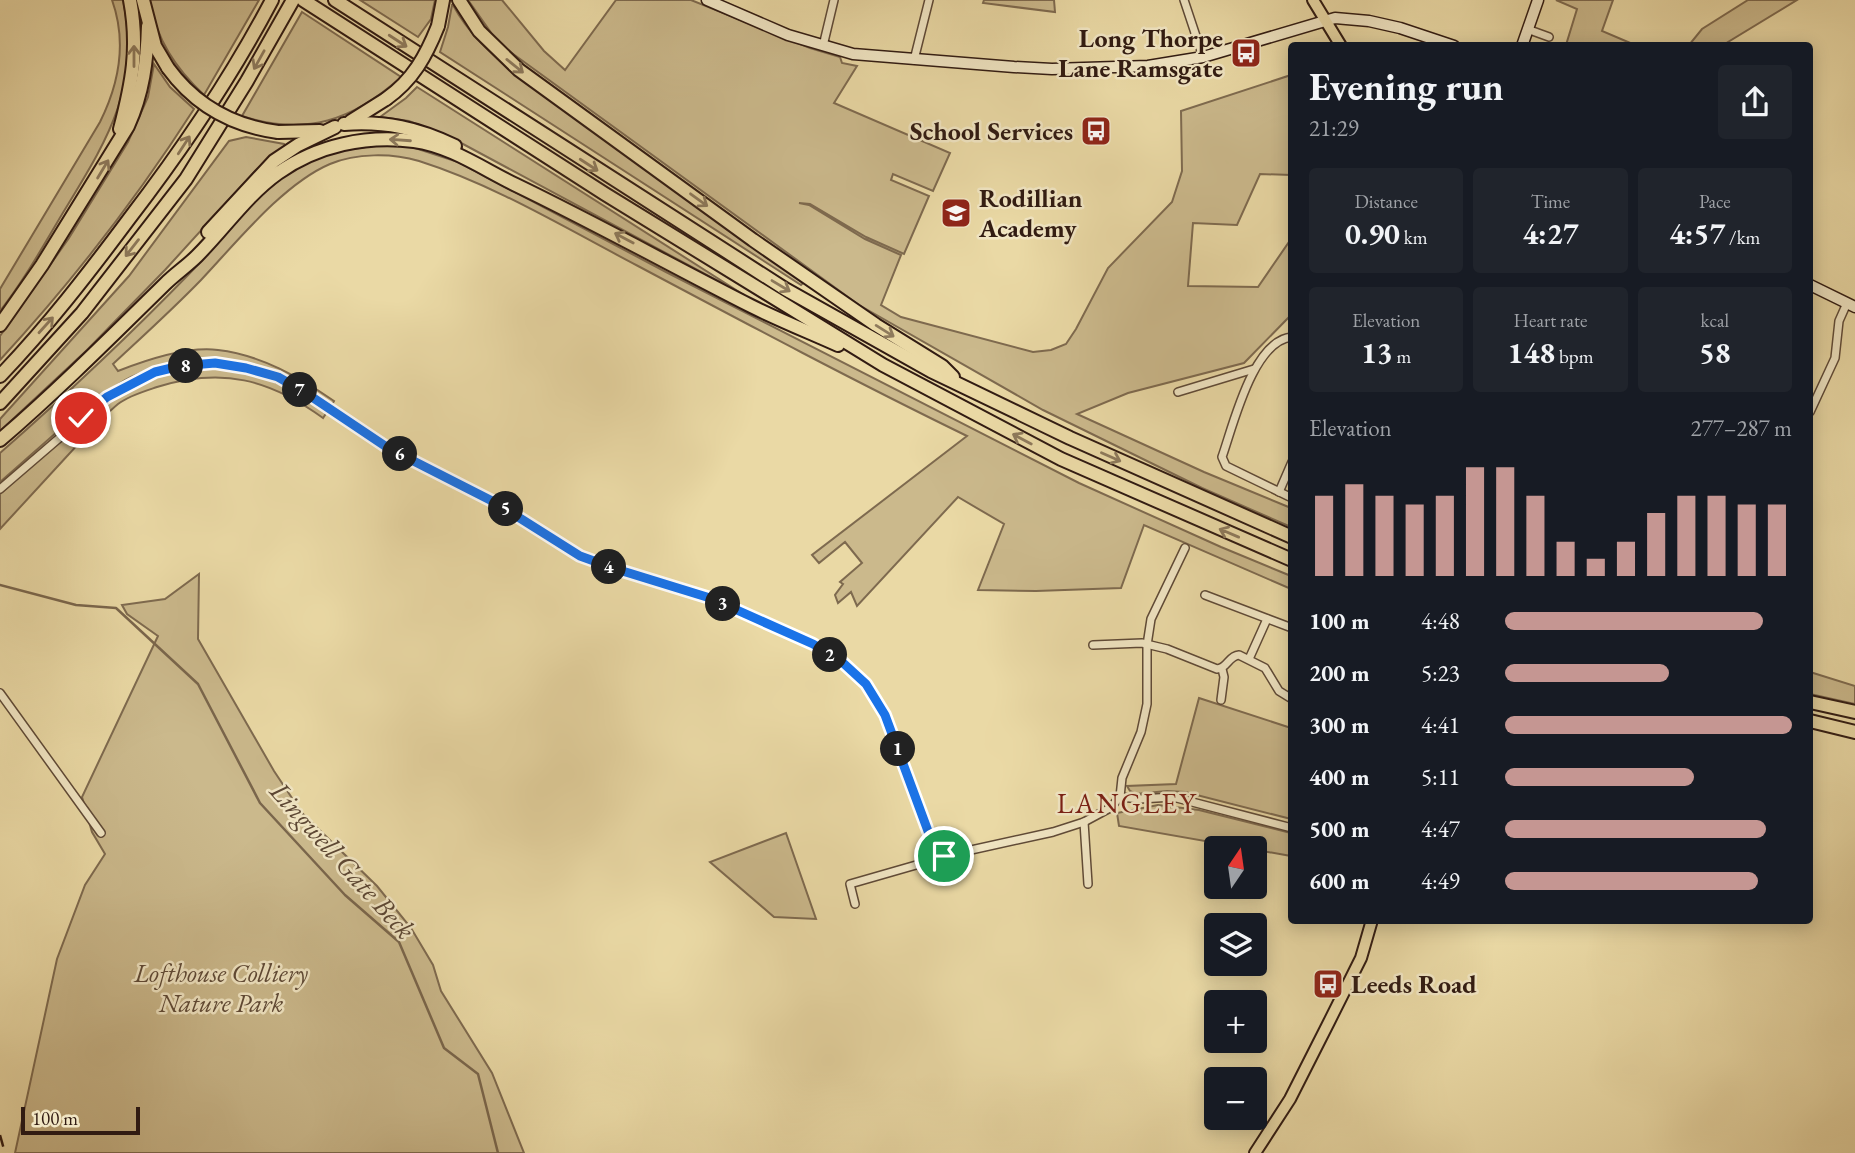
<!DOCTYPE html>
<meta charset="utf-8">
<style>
body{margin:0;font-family:"EB Garamond",serif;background:#20242c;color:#f1f3f6;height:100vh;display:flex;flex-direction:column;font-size:26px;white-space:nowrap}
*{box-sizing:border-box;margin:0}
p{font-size:23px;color:#9ea1a6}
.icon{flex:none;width:38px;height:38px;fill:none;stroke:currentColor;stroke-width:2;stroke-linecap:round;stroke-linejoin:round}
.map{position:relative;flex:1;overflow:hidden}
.sheet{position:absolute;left:1288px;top:42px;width:525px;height:882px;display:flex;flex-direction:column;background:#171b24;border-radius:7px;box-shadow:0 4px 18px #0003}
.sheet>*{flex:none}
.needle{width:46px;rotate:13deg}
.controls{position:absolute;left:1204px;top:836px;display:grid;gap:14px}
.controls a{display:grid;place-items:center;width:63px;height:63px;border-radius:7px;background:#171b24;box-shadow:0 4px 18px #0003;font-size:35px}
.scale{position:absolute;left:21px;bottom:18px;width:119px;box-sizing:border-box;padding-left:7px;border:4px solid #311b12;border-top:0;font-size:19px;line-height:24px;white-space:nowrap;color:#311b12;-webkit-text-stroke:5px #f1e6c4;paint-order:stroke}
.pin{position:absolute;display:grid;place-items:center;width:60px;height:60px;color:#fff;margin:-30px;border:4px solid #fff;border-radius:50%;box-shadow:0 2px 7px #0007}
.km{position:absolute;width:35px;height:35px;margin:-18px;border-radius:50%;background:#222;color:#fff;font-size:19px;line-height:35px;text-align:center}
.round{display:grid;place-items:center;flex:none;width:74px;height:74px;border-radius:7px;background:#20242c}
.headline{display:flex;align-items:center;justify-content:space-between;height:119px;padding:0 21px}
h1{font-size:38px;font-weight:700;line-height:52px}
.stats{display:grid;grid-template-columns:repeat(3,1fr);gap:10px;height:119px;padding:7px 21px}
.stats div{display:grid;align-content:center;border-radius:7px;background:#20242c;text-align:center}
.stats b{font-size:30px;font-weight:700}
.stats small{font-size:19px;font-weight:400}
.stats p{font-size:19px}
.chart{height:196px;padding:14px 21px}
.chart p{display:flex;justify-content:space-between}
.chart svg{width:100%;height:126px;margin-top:7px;stroke:#c59692;stroke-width:6}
ul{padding:0 21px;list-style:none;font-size:23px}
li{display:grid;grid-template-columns:112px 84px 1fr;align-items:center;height:52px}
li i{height:18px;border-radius:9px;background:#c59692}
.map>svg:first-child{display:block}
.green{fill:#cbb98c;stroke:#7e6a4f;stroke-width:2}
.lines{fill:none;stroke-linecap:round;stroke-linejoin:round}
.stream{stroke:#7a664c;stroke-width:2.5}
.street-casing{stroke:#5f4a37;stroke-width:10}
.secondary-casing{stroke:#311b12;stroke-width:13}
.primary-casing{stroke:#311b12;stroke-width:14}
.highway-casing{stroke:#311b12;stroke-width:16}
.street{stroke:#f1e6c4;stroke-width:7}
.secondary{stroke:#f1e6c4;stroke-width:10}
.primary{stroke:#ead9a5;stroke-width:10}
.highway{stroke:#ead9a5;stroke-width:12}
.rail{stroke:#311b12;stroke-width:2.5;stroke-dasharray:12 12;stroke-linecap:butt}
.highway-bridge-casing{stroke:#311b12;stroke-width:16;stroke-linecap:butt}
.highway-bridge{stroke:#ead9a5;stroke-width:12}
.oneway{stroke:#8e7a5c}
.route-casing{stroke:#fff;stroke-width:14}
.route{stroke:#1a73e8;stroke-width:9}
.labels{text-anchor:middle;stroke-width:5;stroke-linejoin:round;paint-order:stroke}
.poi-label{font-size:26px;font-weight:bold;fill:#311b12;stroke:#f1e6c4;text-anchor:end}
.park-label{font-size:26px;font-style:italic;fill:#5f4a37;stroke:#f1e6c4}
.neighbourhood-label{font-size:28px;letter-spacing:2px;fill:#7a1f14;stroke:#f1e6c4}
.water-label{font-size:28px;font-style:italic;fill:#5c4734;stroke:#f1e6c4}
</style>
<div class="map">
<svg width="1855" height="1153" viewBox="0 0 1855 1153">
<rect width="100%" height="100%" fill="#ead9a5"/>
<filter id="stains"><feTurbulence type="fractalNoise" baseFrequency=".00286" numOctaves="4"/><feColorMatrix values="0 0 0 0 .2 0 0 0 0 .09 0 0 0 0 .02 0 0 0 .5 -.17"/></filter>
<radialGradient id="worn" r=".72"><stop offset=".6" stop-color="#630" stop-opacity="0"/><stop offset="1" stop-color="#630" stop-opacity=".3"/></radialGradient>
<g class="green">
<path d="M112 0H123C142 90 105 143 61 216 42 248 23 282 0 311V289L100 122C119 84 127 42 112 0Z"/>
<path d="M149 0H259L204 95C175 68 157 40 149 0Z"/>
<polygon points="360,0 435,0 431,19 418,37"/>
<polygon points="468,0 502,0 544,51 565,70 616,0 691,0 810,48 840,57 842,63 857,66 834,103 950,153 933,191 893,174 891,180 929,196 904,254 866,237 810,204 799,203 809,205 865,239 901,255 881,305 901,317 1033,352 1051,350 1066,344 1076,329 1108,268 1172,202 1182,171 1181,111 1291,75 1291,175 1260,174 1237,225 1193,223 1188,286 1258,287 1291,239 1291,315 1244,363 1128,393 1077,414 1204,472 1291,508 1291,527 1202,488 1043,410 859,305 509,51 492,34"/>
<polygon points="984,0 1054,0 1055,12 983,3"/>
<polygon points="1556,0 1613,0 1602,31 1635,45 1566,45 1577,9"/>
<polygon points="1748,0 1797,0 1723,45 1689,45 1702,29"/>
<path d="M452 5H453C469 35 493 55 518 77L803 283 801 285 440 52 448 27Z"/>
<path d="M302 12 401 77C354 120 305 137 242 116Z"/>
<path d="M154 64 170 87 194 109C137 198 72 282 0 360V336L69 238 128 142 148 97Z"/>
<polygon points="417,87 744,295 450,137 409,121 380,117 406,98"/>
<polygon points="246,137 284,144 285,146 257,169 165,270 87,350 0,431 0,419 129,276 229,141"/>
<path d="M382 145 412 147 458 162 666 272 1079 483 1221 547 1291 576V589L1144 525 1121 588 1036 591 978 590 1004 524 958 497 857 606 851 592 838 603 835 595 843 584 840 582 862 563 845 542 819 563 812 555 967 436C856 382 747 324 638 266 567 229 495 185 419 161 392 153 356 153 330 164 283 184 236 243 201 280 173 309 143 336 113 364L118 371C146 360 188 346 218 350 261 355 299 377 334 401L331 406C278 370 230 349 165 365 152 369 137 373 125 380 80 408 40 448 0 482V453C66 395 129 336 190 273 226 236 258 187 305 163 330 151 356 148 382 145Z"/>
<path d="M215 368C266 374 285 384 327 412L323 418C269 379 222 367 157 387 145 391 128 396 118 404 100 419 85 437 69 454 46 479 23 504 0 529V494C43 457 103 393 156 376 175 371 196 370 215 368Z"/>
<polygon points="199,574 198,639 274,771 302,813 377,886 411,928 433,965 441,991 492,1073 524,1153 15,1153 57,959 85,885 105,854 92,832 82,797 158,636 127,614 122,605 165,599"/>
<polygon points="1810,672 1855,686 1855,704 1810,694"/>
<polygon points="1199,698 1291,728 1291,819 1185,792 1167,791 1136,794 1130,791 1127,786 1176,784"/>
<polygon points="1158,805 1199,810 1291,833 1291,856 1119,826 1117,813"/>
<polygon points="786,833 816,919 774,917 710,862"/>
</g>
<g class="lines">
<polyline class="stream" points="0,585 76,605 116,608 198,684 260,803 345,895 399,942 444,1048 478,1074 498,1153"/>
<g class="street-casing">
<g id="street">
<polyline points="1184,0 1203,57"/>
<polyline points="1527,29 1549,37"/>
<polyline points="823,46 834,0"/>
<polyline points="914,60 929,0"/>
<path d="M1292 337C1253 340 1233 426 1222 457L1226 466 1292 498"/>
<polyline points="1178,392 1254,369"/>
<polyline points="1810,412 1835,358 1839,321 1847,303"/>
<polyline points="0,489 107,397 155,372 180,366 215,363 246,368 278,378 306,393 388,448 496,503 580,556 710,598 813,644 841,661 866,684 885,715 935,850 944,856 1053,832 1084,822 1110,808 1120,797 1122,778 1141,732 1147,704 1147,645 1151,619 1185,548"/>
<polyline points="1279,492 1292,462"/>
<polyline points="1205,595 1292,628"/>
<path d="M1093 645 1142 643 1167 649 1217 669C1228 668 1228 656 1239 655L1265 668 1279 691 1292 699"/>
<polyline points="1249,659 1267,619"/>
<polyline points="0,693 101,833"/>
<polyline points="1221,700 1224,677 1222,669"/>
<polyline points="1120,797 1140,799 1173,797 1292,828"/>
<polyline points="1084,822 1088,884"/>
<polyline points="855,904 850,884 937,859 940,855"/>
</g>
</g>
<g class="secondary-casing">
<g id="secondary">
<polyline points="707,0 788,35 853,54 1014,67 1052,69 1148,66 1203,57 1335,18 1369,21 1400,28 1454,46"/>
<polyline points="1522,46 1538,0"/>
<polyline points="1810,285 1855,307"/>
</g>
</g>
<g class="primary-casing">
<g id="primary">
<polyline points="1313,0 1341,46"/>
<polyline points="1255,1153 1290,1099 1329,1022 1361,958 1372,920"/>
</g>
</g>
<g class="highway-casing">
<g id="highway">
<polyline points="143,0 155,46 168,68"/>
<polyline points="303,0 605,194 883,365 1061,459 1292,560"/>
<polyline points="335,0 785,289 931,371 1070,438 1292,537"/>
<polyline points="459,0 479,31 519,70 753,240 876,325 942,366 953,377"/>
<polyline points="438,26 443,0"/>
<polyline points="351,121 386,99"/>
<path d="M344 124C385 121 418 128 455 146"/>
<path d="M120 129C132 83 139 48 130 0"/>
<polyline points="278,132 320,131"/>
<polyline points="208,232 274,161 298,145 335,127"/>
<path d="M0 325 42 265 128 126C143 93 147 61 148 26"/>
<path d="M0 376C47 327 88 274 129 219 182 150 231 78 272 0"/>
<polyline points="0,403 82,313 186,179 247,81 293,0"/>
<path d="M0 440C57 391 111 337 165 284 175 274 187 266 197 256 224 229 247 195 278 173 318 145 366 135 414 141 451 146 483 169 516 185 595 223 672 266 751 306 779 320 809 332 838 345"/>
<polyline points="1810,702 1855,712"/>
<polyline points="1810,721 1855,732"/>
</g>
</g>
<use href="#street" class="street"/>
<use href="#secondary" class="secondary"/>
<use href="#primary" class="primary"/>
<use href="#highway" class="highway"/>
<polyline class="rail" points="0,1135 5,1153"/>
<g class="highway-bridge-casing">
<g id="highway-bridge">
<path d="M168 68C195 105 233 126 278 132"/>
<path d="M386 99C413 80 426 56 438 26"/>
</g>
</g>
<use href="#highway-bridge" class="highway-bridge"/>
</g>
<defs><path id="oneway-shaft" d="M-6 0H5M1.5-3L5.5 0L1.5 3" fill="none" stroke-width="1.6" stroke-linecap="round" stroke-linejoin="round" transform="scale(1.75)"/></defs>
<g class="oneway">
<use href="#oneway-shaft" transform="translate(398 41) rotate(33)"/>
<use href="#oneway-shaft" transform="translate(134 56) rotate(-90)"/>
<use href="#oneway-shaft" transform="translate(259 60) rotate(119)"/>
<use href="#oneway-shaft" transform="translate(515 66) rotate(39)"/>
<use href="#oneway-shaft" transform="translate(400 140) rotate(-176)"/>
<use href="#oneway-shaft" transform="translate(184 145) rotate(-57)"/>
<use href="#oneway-shaft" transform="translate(589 165) rotate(33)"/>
<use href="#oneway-shaft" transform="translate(103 169) rotate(-59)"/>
<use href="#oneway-shaft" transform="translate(699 200) rotate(36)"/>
<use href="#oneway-shaft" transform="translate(624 238) rotate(-152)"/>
<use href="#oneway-shaft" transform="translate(132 248) rotate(128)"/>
<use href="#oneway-shaft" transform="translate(781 286) rotate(31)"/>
<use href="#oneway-shaft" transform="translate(46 325) rotate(-48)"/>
<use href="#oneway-shaft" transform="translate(885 331) rotate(32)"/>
<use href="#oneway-shaft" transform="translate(1022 439) rotate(-152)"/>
<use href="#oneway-shaft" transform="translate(1111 457) rotate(24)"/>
<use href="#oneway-shaft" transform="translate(1229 533) rotate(-157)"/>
</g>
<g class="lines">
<g class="route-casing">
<polyline id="route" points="81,418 107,397 155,372 180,366 215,363 246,368 278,377 306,393 388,448 496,503 580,556 616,569 710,598 813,644 841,661 866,684 885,715 935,850 944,856"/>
</g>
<use href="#route" class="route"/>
</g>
<defs>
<g id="bus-square" transform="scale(1.575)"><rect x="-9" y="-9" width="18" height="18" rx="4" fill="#8f2418" stroke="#f1e6c4"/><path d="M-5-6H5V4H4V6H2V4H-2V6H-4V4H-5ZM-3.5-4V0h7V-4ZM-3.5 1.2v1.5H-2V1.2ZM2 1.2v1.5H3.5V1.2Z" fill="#fff"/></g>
<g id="school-square" transform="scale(1.575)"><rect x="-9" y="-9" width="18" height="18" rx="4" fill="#8f2418" stroke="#f1e6c4"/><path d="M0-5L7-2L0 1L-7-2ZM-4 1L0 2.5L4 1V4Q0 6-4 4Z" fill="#fff"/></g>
</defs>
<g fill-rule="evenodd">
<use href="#bus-square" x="1246" y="53"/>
<use href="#bus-square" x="1096" y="131"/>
<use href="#school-square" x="956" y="213"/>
<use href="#bus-square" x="1328" y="984"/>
</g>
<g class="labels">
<g class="poi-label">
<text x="1223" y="47">Long Thorpe<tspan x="1223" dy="30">Lane Ramsgate</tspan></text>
<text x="1073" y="140">School Services</text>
<text x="979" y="207" text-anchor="start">Rodillian<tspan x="979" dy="30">Academy</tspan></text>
<text x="1351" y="993" text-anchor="start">Leeds Road</text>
</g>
<g class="park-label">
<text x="221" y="982">Lofthouse Colliery<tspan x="221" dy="30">Nature Park</tspan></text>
</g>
<g class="neighbourhood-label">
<text x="1127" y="813">LANGLEY</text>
</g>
<g class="water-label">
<text transform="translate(343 860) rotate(48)" y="10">Lingwell Gate Beck</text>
</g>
</g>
<rect width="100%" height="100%" filter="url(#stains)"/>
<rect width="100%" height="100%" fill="url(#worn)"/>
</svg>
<div class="controls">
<a><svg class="needle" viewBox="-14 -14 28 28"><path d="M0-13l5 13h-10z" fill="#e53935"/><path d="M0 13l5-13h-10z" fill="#9ea1a6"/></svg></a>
<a><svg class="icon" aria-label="layers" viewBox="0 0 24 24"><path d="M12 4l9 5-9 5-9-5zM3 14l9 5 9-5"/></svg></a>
<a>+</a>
<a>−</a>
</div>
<div class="scale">100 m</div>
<div class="pin" style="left:944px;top:856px;background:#1e9e55"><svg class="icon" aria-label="arrive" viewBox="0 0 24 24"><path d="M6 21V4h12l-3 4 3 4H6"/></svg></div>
<div class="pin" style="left:81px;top:418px;background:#d93025"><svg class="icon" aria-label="check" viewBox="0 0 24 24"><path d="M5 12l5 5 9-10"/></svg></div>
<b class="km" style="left:898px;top:749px">1</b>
<b class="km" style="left:830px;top:655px">2</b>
<b class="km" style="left:723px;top:604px">3</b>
<b class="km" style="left:609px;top:567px">4</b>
<b class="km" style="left:506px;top:509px">5</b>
<b class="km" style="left:400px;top:454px">6</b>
<b class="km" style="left:300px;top:390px">7</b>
<b class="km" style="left:186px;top:366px">8</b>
<section class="sheet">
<div class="headline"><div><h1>Evening run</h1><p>21:29</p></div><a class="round"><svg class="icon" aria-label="share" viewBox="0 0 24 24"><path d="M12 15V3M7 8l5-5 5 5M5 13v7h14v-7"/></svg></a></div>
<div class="stats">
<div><p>Distance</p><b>0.90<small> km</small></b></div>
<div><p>Time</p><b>4:27</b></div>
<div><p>Pace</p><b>4:57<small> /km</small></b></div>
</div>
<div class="stats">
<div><p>Elevation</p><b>13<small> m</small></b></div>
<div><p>Heart rate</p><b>148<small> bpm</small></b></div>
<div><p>kcal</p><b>58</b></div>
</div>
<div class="chart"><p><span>Elevation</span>277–287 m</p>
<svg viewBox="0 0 160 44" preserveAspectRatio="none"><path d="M5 44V16M15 44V12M25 44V16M35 44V19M45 44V16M55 44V6M65 44V6M75 44V16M85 44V32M95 44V38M105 44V32M115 44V22M125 44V16M135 44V16M145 44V19M155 44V19"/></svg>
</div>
<ul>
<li><b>100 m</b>4:48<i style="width:90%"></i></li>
<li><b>200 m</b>5:23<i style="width:57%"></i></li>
<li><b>300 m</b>4:41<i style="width:100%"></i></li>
<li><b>400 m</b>5:11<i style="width:66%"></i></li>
<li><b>500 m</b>4:47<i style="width:91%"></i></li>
<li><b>600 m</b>4:49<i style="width:88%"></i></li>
</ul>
</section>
</div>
